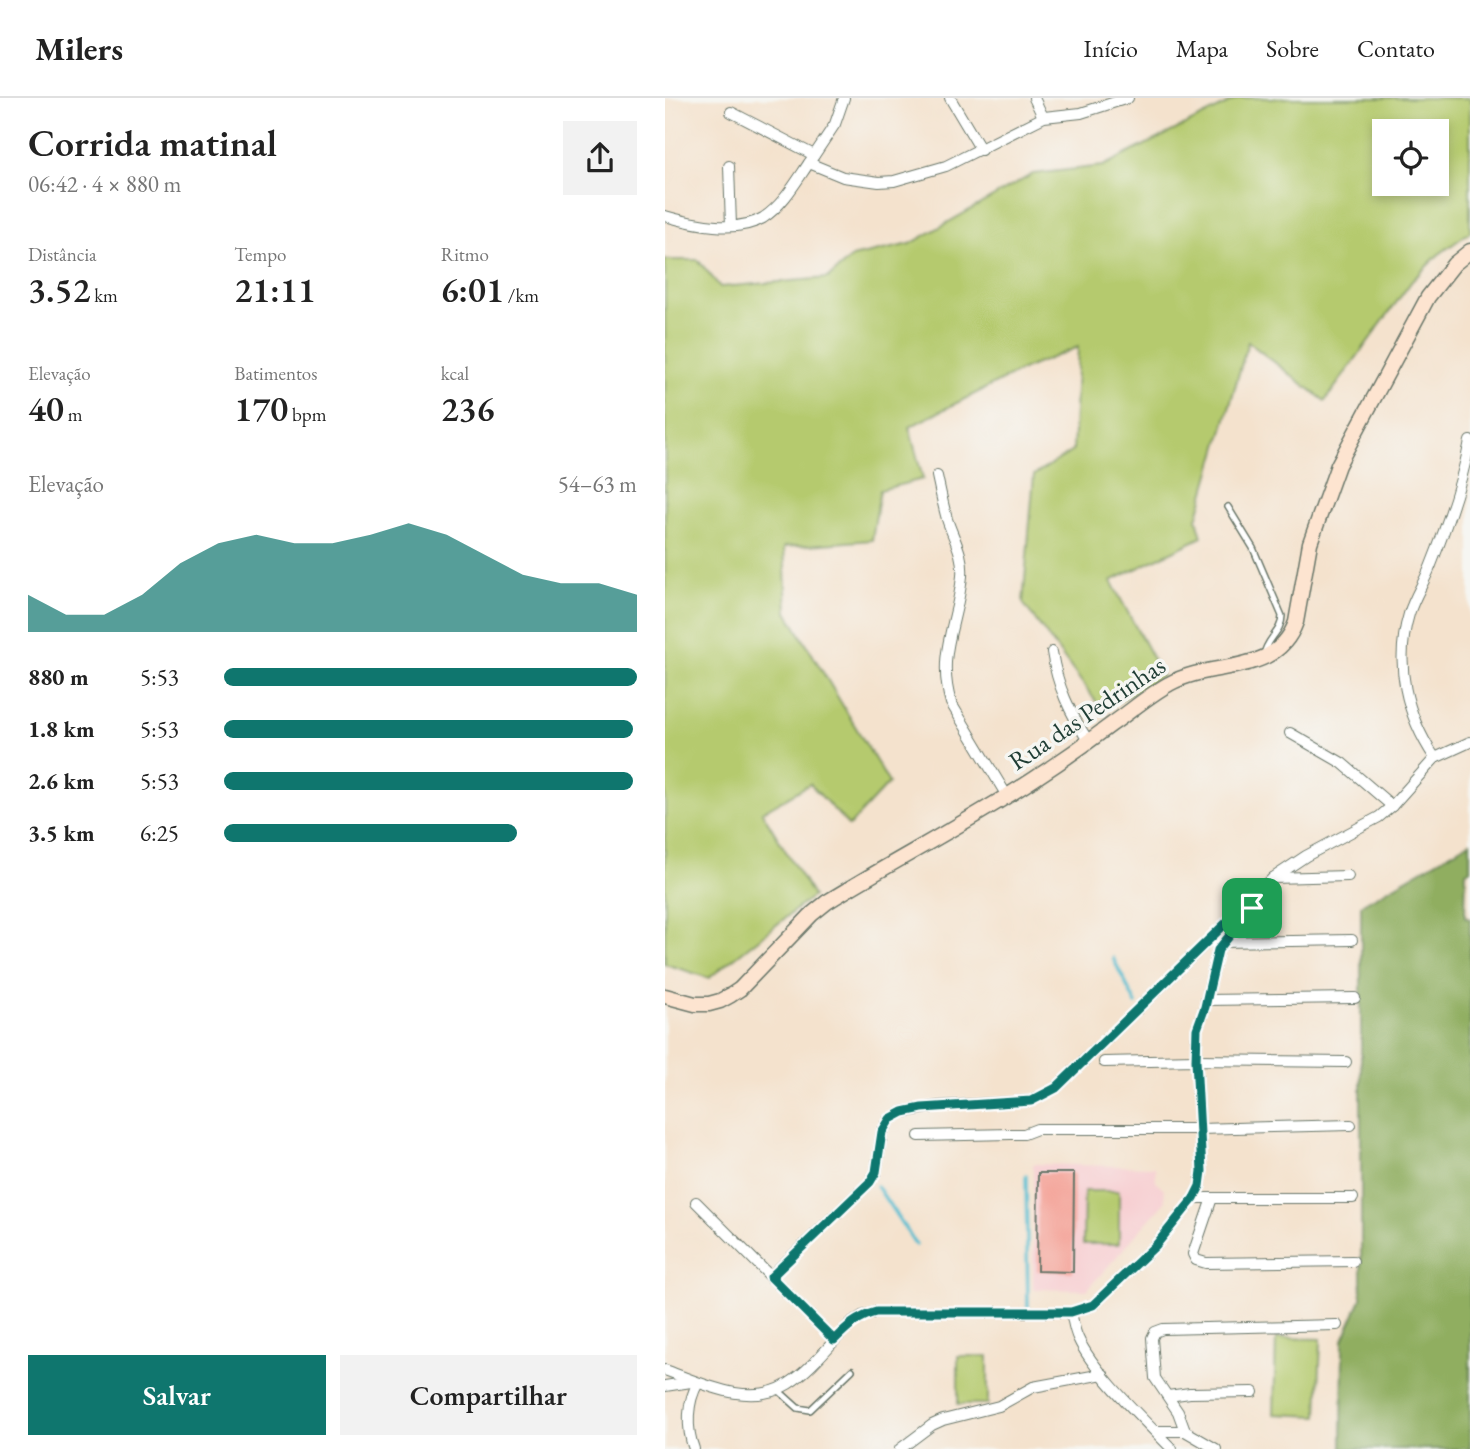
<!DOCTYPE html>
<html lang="pt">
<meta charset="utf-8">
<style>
body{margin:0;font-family:"EB Garamond",serif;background:#f2f2f2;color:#222;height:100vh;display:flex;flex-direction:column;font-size:26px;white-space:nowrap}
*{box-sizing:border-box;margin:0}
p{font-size:23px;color:#767676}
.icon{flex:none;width:38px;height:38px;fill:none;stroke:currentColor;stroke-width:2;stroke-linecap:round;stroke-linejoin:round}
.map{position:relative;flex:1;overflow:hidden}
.panel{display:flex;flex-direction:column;background:#fff;width:665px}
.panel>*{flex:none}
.buttons{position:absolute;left:707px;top:21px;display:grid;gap:14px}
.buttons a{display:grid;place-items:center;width:77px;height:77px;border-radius:0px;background:#fff;box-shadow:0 4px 10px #0003;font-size:35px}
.pin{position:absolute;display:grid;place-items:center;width:60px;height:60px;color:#fff;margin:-30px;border-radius:14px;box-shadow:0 4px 10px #0006}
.round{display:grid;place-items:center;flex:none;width:74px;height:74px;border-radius:0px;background:#f2f2f2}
.overview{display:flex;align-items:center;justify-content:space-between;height:119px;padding:0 28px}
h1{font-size:38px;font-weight:600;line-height:52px}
.metrics{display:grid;grid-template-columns:repeat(3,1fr);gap:10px;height:119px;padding:7px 28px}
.metrics div{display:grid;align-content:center}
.metrics b{font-size:35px;font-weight:600}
.metrics small{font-size:19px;font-weight:400}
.metrics p{font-size:19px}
.chart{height:196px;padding:14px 28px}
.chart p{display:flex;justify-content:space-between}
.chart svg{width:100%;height:126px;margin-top:7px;fill:#0f766e;opacity:.7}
.button{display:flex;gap:14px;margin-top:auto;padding:14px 28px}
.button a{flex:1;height:80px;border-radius:0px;background:#0f766e;color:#fff;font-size:28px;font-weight:600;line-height:80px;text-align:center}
.button a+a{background:#f2f2f2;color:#222}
ul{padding:0 28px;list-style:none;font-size:23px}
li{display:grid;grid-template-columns:112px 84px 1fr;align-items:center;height:52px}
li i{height:18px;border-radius:9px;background:#0f766e}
header{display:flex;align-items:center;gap:42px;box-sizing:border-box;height:98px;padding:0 35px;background:#fff;border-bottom:2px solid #e0e0e0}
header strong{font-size:33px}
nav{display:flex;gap:38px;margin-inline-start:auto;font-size:24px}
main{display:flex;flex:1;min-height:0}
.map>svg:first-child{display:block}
.built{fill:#f7cfd2}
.green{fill:#b5ca6e;stroke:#6a8451;stroke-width:2;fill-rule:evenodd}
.forest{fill:#90ae61;stroke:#58764a;stroke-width:2}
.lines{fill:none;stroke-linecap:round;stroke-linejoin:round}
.stream{stroke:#52bccf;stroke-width:3.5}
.building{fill:#f4a49a}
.lane-casing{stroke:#6a776a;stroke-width:8}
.street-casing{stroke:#6a776a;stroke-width:12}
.secondary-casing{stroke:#6a776a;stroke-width:17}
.lane{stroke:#fff;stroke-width:5}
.street{stroke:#fff;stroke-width:10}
.secondary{stroke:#fde4d0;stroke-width:14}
.route-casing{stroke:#fff;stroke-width:14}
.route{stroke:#0f766e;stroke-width:9}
.labels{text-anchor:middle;stroke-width:7;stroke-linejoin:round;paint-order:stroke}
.street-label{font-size:26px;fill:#1f3d34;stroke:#f6f6f2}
</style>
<header>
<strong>Milers</strong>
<nav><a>Início</a><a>Mapa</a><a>Sobre</a><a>Contato</a></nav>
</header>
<main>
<section class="panel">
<div class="overview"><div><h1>Corrida matinal</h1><p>06:42 · 4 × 880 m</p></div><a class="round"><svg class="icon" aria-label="share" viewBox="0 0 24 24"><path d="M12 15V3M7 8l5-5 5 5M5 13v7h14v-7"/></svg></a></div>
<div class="metrics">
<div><p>Distância</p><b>3.52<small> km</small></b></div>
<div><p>Tempo</p><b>21:11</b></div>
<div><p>Ritmo</p><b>6:01<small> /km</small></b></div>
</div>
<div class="metrics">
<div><p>Elevação</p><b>40<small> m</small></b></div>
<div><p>Batimentos</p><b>170<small> bpm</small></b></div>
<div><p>kcal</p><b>236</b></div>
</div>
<div class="chart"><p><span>Elevação</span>54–63 m</p>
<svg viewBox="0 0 160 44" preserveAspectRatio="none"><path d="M0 44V31L10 38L20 38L30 31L40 20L50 13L60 10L70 13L80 13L90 10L100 6L110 10L120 17L130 24L140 27L150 27L160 31V44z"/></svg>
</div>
<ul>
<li><b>880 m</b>5:53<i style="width:100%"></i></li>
<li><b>1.8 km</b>5:53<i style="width:99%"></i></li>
<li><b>2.6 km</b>5:53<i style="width:99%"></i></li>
<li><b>3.5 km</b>6:25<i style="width:71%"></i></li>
</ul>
<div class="button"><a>Salvar</a><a>Compartilhar</a></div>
</section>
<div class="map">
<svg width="805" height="1351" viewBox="0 0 805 1351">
<rect width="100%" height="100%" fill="#f6f6f2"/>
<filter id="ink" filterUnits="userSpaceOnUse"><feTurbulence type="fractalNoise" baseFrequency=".0143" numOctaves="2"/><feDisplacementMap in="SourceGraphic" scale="14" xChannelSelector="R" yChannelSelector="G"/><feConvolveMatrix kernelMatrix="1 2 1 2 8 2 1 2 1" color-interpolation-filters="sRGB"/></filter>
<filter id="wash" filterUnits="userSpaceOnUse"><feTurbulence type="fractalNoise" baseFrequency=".00686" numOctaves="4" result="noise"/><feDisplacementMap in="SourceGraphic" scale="28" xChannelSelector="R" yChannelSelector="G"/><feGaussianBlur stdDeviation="1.57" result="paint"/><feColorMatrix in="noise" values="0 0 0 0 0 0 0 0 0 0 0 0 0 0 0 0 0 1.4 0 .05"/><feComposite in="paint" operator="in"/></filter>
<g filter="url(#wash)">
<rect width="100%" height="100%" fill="#f4e2cd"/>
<polygon class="built" points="368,1066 490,1069 491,1084 499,1091 500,1104 422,1192 368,1191"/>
<g class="green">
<path d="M574 0H805V134L773 157 747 183 660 303 583 244 532 421 537 439 446 483 497 578 438 613 358 505 369 377 408 353 413 249 359 271 244 329 258 381 215 392 207 442 119 449 122 514 224 685 184 728 145 686 97 714 148 798 44 880 0 866V162H33L55 189 163 180 187 159 245 146 368 76 438 68ZM719 33H772V86H719Z"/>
<polygon points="419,1093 454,1093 454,1146 418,1146"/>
<polygon points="611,1240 656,1241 653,1318 609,1316"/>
<rect x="293" y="1258" width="30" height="48"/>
</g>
<polygon class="forest" points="805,744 805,772 801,774 800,819 805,821 805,1351 677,1351 678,1242 696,1201 696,807"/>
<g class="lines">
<g class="stream">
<polyline points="448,860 471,906"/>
<polyline points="361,1078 363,1210"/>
<polyline points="212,1088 251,1147"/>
</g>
</g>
<g id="blocks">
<polygon class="building" points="373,1075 409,1075 408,1174 372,1173"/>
</g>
</g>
<g filter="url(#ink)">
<use href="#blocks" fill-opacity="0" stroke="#6a776a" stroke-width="2"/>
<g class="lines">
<g class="lane-casing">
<g id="lane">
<path d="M563 409 588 450 617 518C617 534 601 541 599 557"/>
<polyline points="112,1291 133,1310 145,1312 187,1272"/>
</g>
</g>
<g class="street-casing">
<g id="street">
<polyline points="179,0 170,26 144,65 178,79 214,84 229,83 281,68 379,19 416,15 463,0"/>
<polyline points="285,0 316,52"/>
<polyline points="369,0 378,19"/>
<polyline points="66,14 149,57"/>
<polyline points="64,68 66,128"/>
<path d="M0 118C28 126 71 136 98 120 118 107 131 84 144 65"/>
<path d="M272 378C275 392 278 407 282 421 288 440 299 456 297 478 293 525 271 555 286 605L342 698"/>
<path d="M387 554C392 588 405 615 424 644"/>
<polyline points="625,635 677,665 727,708"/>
<path d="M770 660C741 617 729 566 744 516 749 499 760 483 766 467 782 427 797 385 805 343"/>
<polyline points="608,780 683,778"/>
<polyline points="557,844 687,842"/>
<polyline points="541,902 690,900"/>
<polyline points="439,964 531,962 681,964"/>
<polyline points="254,1038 346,1036 359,1036 372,1031 534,1031 686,1027"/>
<polyline points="529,1100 688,1100"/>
<polyline points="547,1100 528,1156 531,1162 541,1165 688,1163"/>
<polyline points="31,1104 169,1242"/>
<polyline points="105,1179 205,1084 211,1074 217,1034 225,1021 238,1014 274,1008 366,1003 391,990 608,780 641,758 714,719 727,708 770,660 805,644"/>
<path d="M406 1214C408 1222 409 1232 413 1240 428 1274 480 1323 507 1351"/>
<path d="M0 1272C38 1286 85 1310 123 1286 147 1271 166 1245 185 1226L197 1218 211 1214H406L428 1207 491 1147 529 1100 535 1088 537 1073 531 962 532 931 540 909 553 852 587 810 594 793"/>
<polyline points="0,1288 26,1284"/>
<polyline points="503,1298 525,1295 588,1294"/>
<polyline points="490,1333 520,1333 551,1351"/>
<polyline points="520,1333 513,1314 490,1280 487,1240 490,1234 498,1231 672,1227"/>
<path d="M29 1351C21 1330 22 1304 33 1285"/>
<polyline points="235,1351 267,1327 278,1322 334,1308 368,1289 438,1276"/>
</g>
</g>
<g class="secondary-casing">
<path id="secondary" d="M0 898 30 906H44L55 903 66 897 75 891 147 816 162 804C230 762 302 725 369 681 395 664 422 645 447 626 466 613 484 597 504 586 547 561 611 580 631 524L645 445 673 367 763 199 789 166 805 153"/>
</g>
<use href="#lane" class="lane"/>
<use href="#street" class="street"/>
<use href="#secondary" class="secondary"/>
</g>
</g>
<g class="lines" filter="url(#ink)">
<g class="route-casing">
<path id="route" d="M594 793 587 810 553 852 540 909 532 931 531 962 537 1073 535 1088 529 1100 491 1147 428 1207 406 1214H211C192 1219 182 1229 169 1242L106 1179 205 1084 211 1074 217 1034 225 1021 238 1014 257 1010 366 1003 391 990Z"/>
</g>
<use href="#route" class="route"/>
</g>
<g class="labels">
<g class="street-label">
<text transform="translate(422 615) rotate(-34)" y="9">Rua das Pedrinhas</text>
</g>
</g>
</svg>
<div class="buttons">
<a><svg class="icon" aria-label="locate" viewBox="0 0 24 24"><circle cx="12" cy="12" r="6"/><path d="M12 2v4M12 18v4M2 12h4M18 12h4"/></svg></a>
</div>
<div class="pin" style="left:587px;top:810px;background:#1e9e55"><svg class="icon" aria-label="arrive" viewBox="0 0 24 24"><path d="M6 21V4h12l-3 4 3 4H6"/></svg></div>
</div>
</main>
